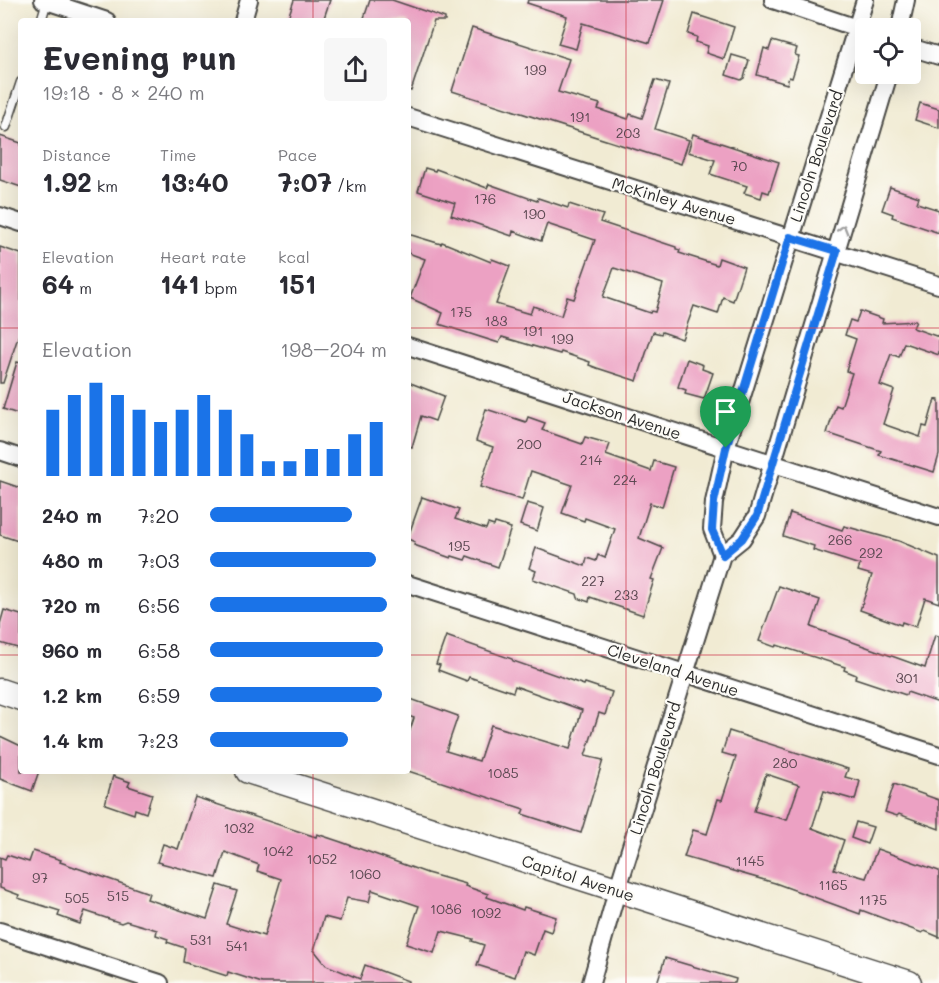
<!DOCTYPE html>
<meta charset="utf-8">
<style>
body{margin:0;font-family:Mali,sans-serif;background:#f7f7f7;color:#2b2b33;height:100vh;display:flex;flex-direction:column;font-size:22px;white-space:nowrap}
*{box-sizing:border-box;margin:0}
p{font-size:20px;color:#7c7c81}
.icon{flex:none;width:33px;height:33px;fill:none;stroke:currentColor;stroke-width:2;stroke-linecap:round;stroke-linejoin:round}
.map{position:relative;flex:1;overflow:hidden}
.sheet{position:absolute;left:18px;top:18px;width:393px;height:756px;display:flex;flex-direction:column;background:#fff;border-radius:6px;box-shadow:0 6px 24px #0002}
.sheet>*{flex:none}
.buttons{position:absolute;left:855px;top:18px;display:grid;gap:12px}
.buttons a{display:grid;place-items:center;width:66px;height:66px;border-radius:6px;background:#fff;box-shadow:0 6px 24px #0002;font-size:30px}
.pin{position:absolute;display:grid;place-items:center;width:51px;height:51px;color:#fff;margin:-62px -26px;border-radius:50% 50% 50% 0;rotate:-45deg;box-shadow:0 0 6px #0007}
.pin .icon{rotate:45deg}
.round{display:grid;place-items:center;flex:none;width:63px;height:63px;border-radius:6px;background:#f7f7f7}
.overview{display:flex;align-items:center;justify-content:space-between;height:102px;padding:0 24px}
h1{font-size:33px;font-weight:700;line-height:45px}
.stats{display:grid;grid-template-columns:repeat(3,1fr);gap:9px;height:102px;padding:6px 24px}
.stats div{display:grid;align-content:center}
.stats b{font-size:26px;font-weight:700}
.stats small{font-size:16px;font-weight:400}
.stats p{font-size:16px}
.chart{height:168px;padding:12px 24px}
.chart p{display:flex;justify-content:space-between}
.chart svg{width:100%;height:108px;margin-top:6px;stroke:#1a73e8;stroke-width:6}
ul{padding:0 24px;list-style:none;font-size:20px}
li{display:grid;grid-template-columns:96px 72px 1fr;align-items:center;height:45px}
li i{height:15px;border-radius:8px;background:#1a73e8}
.map>svg:first-child{display:block}
.building{fill:#eca1c3;fill-rule:evenodd}
.lines{fill:none;stroke-linecap:round;stroke-linejoin:round}
.service-casing{stroke:#494844;stroke-width:11}
.minor-casing{stroke:#494844;stroke-width:20}
.secondary-casing{stroke:#494844;stroke-width:27}
.service{stroke:#fff;stroke-width:8}
.minor{stroke:#fff;stroke-width:16}
.secondary{stroke:#fff;stroke-width:24}
.oneway{stroke:#a0a0a0}
.route-casing{stroke:#fff;stroke-width:12}
.route{stroke:#1a73e8;stroke-width:8}
.grid{fill:none;stroke:#d1495b;stroke-width:1.5;stroke-opacity:0.55}
.labels{text-anchor:middle;stroke-width:4.5;stroke-linejoin:round;paint-order:stroke}
.number-label{font-size:14px;fill:#5b4851}
.street-label{font-size:16px;fill:#2b2b2b;stroke:#fdfcf7}
</style>
<div class="map">
<svg width="939" height="983" viewBox="0 0 939 983">
<rect width="100%" height="100%" fill="#fdfcf7"/>
<filter id="ink" filterUnits="userSpaceOnUse"><feTurbulence type="fractalNoise" baseFrequency=".0167" numOctaves="2"/><feDisplacementMap in="SourceGraphic" scale="12" xChannelSelector="R" yChannelSelector="G"/><feConvolveMatrix kernelMatrix="1 2 1 2 8 2 1 2 1" color-interpolation-filters="sRGB"/></filter>
<filter id="wash" filterUnits="userSpaceOnUse"><feTurbulence type="fractalNoise" baseFrequency=".008" numOctaves="4" result="noise"/><feDisplacementMap in="SourceGraphic" scale="24" xChannelSelector="R" yChannelSelector="G"/><feGaussianBlur stdDeviation="1.35" result="paint"/><feColorMatrix in="noise" values="0 0 0 0 0 0 0 0 0 0 0 0 0 0 0 0 0 1.4 0 .05"/><feComposite in="paint" operator="in"/></filter>
<g filter="url(#wash)">
<rect width="100%" height="100%" fill="#f1ebd3"/>
<g id="blocks">
<g class="building">
<polygon points="294,0 330,0 323,21 287,21"/>
<polygon points="370,0 392,0 445,18 445,21 434,21 411,91 408,90 408,21 363,21"/>
<polygon points="528,0 664,0 650,43 583,23 576,49 558,44 567,16 527,3"/>
<polygon points="694,14 734,27 724,59 706,53 708,46 696,42 697,37 688,34"/>
<polygon points="472,28 569,59 558,92 600,104 598,109 628,119 630,114 642,118 655,80 669,84 655,129 689,140 681,164 452,91"/>
<polygon points="772,41 797,48 795,55 799,56 792,78 789,77 787,84 757,75 764,48 769,50"/>
<polygon points="732,55 749,60 744,78 741,80 726,75"/>
<polygon points="920,103 939,109 939,128 915,120"/>
<polygon points="693,134 779,162 769,193 763,191 761,198 744,193 747,186 710,174 715,160 688,152"/>
<polygon points="0,136 21,143 21,187 0,180"/>
<path d="M425 168 435 171 436 169 487 188 489 184 537 201 538 198 568 208 569 204 603 215 600 222 676 247V249L680 250 679 253 717 265 719 258 744 267 733 301 723 297 718 314 694 306 682 339 662 332 661 334 653 332 637 381 597 368 589 365 590 362 561 352 560 354 502 337 499 343 439 324 443 313 410 298 425 259 408 253V234L441 244 442 242 491 262 492 259 510 266 496 304 530 314 533 306 561 316 567 297 574 299 595 240 547 224 541 241 513 231 512 236 451 215 455 203 418 191ZM614 268 663 284 655 312 651 311 650 313 603 297Z"/>
<polygon points="890,187 919,197 917,203 939,210 939,233 892,217 893,214 882,210"/>
<polygon points="0,247 21,254 21,328 3,383 0,383"/>
<polygon points="860,311 883,319 882,323 916,321 913,328 939,337 939,355 904,343 899,357 891,354 880,385 894,390 883,424 920,437 923,426 927,427 935,399 939,400 939,455 934,472 879,455 881,451 827,433 836,405 841,407 852,373 846,371 856,339 845,335 850,320 856,322"/>
<polygon points="687,359 703,365 702,369 713,373 704,399 685,394 686,390 678,387"/>
<polygon points="17,362 21,363 21,415 3,409"/>
<polygon points="408,382 444,396 435,421 421,416 412,447 408,446"/>
<polygon points="486,409 526,422 528,417 545,423 542,430 582,444 585,437 610,444 606,455 651,471 654,461 674,467 662,507 650,503 639,538 663,548 651,579 654,580 643,615 590,597 589,602 578,598 577,594 533,579 536,571 529,568 536,548 585,566 587,558 596,561 598,555 605,558 615,529 585,518 584,521 562,513 572,485 531,471 522,500 480,487 493,447 476,441"/>
<polygon points="0,481 21,488 21,542 0,535"/>
<polygon points="422,497 459,510 455,519 486,529 488,524 494,526 495,523 511,528 498,567 467,556 465,560 452,556 451,558 414,545 415,542 408,539 408,537"/>
<polygon points="527,503 544,508 537,531 520,525"/>
<polygon points="790,513 842,530 844,526 899,541 939,558 939,603 925,598 916,627 902,622 901,625 893,622 860,610 872,575 858,571 860,565 813,550 814,546 783,536"/>
<polygon points="779,586 820,600 811,627 925,668 935,635 939,636 939,703 907,692 906,695 855,678 856,675 844,670 845,667 777,645 775,647 759,641"/>
<polygon points="4,610 21,615 21,649 0,643 0,624"/>
<polygon points="446,636 512,659 513,661 539,670 539,669 584,685 585,683 612,692 605,715 599,713 585,756 603,760 581,833 522,814 524,809 408,771 408,736 414,718 408,716 408,698 458,716 446,751 479,761 491,725 570,749 582,710 515,686 513,692 469,677 467,681 438,670 440,665 436,664"/>
<path d="M729 731 848 769 845 777 860 781 855 800 824 791 812 828 844 840 834 869 866 878 877 849 939 871V937L925 931 922 933 861 910 860 914 775 883 684 857 693 830 707 834 718 799 722 800 736 757 722 753ZM766 774 799 785 787 820 754 811Z"/>
<polygon points="0,736 21,746 21,771 39,771 32,791 0,779"/>
<polygon points="113,776 130,782 128,786 152,794 146,813 135,809 134,814 105,804"/>
<polygon points="894,784 939,800 939,829 899,814 897,816 885,812"/>
<polygon points="195,797 316,837 317,834 341,842 427,873 466,884 465,886 488,894 487,897 523,910 524,907 556,917 551,932 543,929 534,955 523,951 515,977 477,965 484,945 472,941 473,939 441,931 434,953 406,944 419,906 372,890 369,902 347,898 340,921 324,917 314,950 326,965 360,979 365,965 408,981 408,983 262,983 228,972 227,976 183,962 185,948 167,942 168,939 156,935 157,930 126,921 121,923 85,911 80,924 58,916 60,911 18,898 19,895 0,888 0,857 5,859 7,855 29,862 33,851 61,860 60,862 149,893 147,899 207,919 218,885 237,891 226,924 264,936 281,879 257,871 259,865 225,852 217,878 157,862 163,844 178,849"/>
<polygon points="856,822 873,827 867,844 851,838"/>
<polygon points="665,958 736,979 735,983 657,983"/>
</g>
</g>
</g>
<g filter="url(#ink)">
<use href="#blocks" fill-opacity="0" stroke="#494844" stroke-width="1.5"/>
<g class="lines">
<g class="service-casing">
<g id="service">
<polyline points="41,21 47,1"/>
<polyline points="6,127 21,82"/>
</g>
</g>
<g class="minor-casing">
<g id="minor">
<polyline points="43,0 107,21"/>
<polyline points="773,0 866,31"/>
<polyline points="243,21 249,0"/>
<polyline points="900,28 906,0"/>
<polyline points="910,47 939,56"/>
<polyline points="408,117 939,285"/>
<polyline points="0,216 21,223"/>
<polyline points="408,346 939,517"/>
<polyline points="0,451 21,458"/>
<polyline points="722,555 712,529 714,502 726,448 865,0"/>
<polyline points="408,584 939,755"/>
<polyline points="0,931 160,983"/>
<polyline points="591,983 617,891 722,555 742,539 757,516 889,74"/>
</g>
</g>
<g class="secondary-casing">
<g id="secondary">
<polyline points="0,691 21,698"/>
<polyline points="248,771 909,983"/>
</g>
</g>
<use href="#service" class="service"/>
<use href="#minor" class="minor"/>
<use href="#secondary" class="secondary"/>
</g>
<defs><path id="oneway-chevron" d="M-2-3.5L2.5 0L-2 3.5" fill="none" stroke-width="1.6" stroke-linecap="round" stroke-linejoin="round" transform="scale(1.5)"/></defs>
<use class="oneway" href="#oneway-chevron" transform="translate(843 229) rotate(-74)"/>
</g>
<g class="lines" filter="url(#ink)">
<g class="route-casing">
<polygon id="route" points="790,237 837,251 757,516 742,539 723,555 712,530 714,502 726,448"/>
</g>
<use href="#route" class="route"/>
</g>
<path class="grid" d="M313 0V21M626 0V983M0 328H21M408 328H939M0 655H21M408 655H939M313 771V983"/>
<g class="labels">
<g class="number-label">
<text x="535" y="75">199</text>
<text x="580" y="122">191</text>
<text x="628" y="138">203</text>
<text x="739" y="171">70</text>
<text x="485" y="204">176</text>
<text x="534" y="219">190</text>
<text x="461" y="317">175</text>
<text x="496" y="326">183</text>
<text x="533" y="336">191</text>
<text x="562" y="344">199</text>
<text x="529" y="449">200</text>
<text x="591" y="465">214</text>
<text x="625" y="485">224</text>
<text x="840" y="545">266</text>
<text x="459" y="551">195</text>
<text x="871" y="558">292</text>
<text x="593" y="586">227</text>
<text x="626" y="600">233</text>
<text x="907" y="683">301</text>
<text x="785" y="768">280</text>
<text x="503" y="778">1085</text>
<text x="239" y="833">1032</text>
<text x="278" y="856">1042</text>
<text x="322" y="864">1052</text>
<text x="750" y="866">1145</text>
<text x="365" y="879">1060</text>
<text x="40" y="883">97</text>
<text x="833" y="890">1165</text>
<text x="118" y="901">515</text>
<text x="77" y="903">505</text>
<text x="873" y="905">1175</text>
<text x="446" y="914">1086</text>
<text x="486" y="918">1092</text>
<text x="201" y="945">531</text>
<text x="237" y="951">541</text>
</g>
<g class="street-label">
<text transform="translate(816 156) rotate(-72)" y="6">Lincoln Boulevard</text>
<text transform="translate(674 201) rotate(17)" y="6">McKinley Avenue</text>
<text transform="translate(622 415) rotate(18)" y="6">Jackson Avenue</text>
<text transform="translate(673 670) rotate(18)" y="6">Cleveland Avenue</text>
<text transform="translate(655 768) rotate(-73)" y="6">Lincoln Boulevard</text>
<text transform="translate(578 878) rotate(18)" y="6">Capitol Avenue</text>
</g>
</g>
</svg>
<div class="buttons">
<a><svg class="icon" aria-label="locate" viewBox="0 0 24 24"><circle cx="12" cy="12" r="6"/><path d="M12 2v4M12 18v4M2 12h4M18 12h4"/></svg></a>
</div>
<div class="pin" style="left:726px;top:448px;background:#1e9e55"><svg class="icon" aria-label="arrive" viewBox="0 0 24 24"><path d="M6 21V4h12l-3 4 3 4H6"/></svg></div>
<section class="sheet">
<div class="overview"><div><h1>Evening run</h1><p>19:18 · 8 × 240 m</p></div><a class="round"><svg class="icon" aria-label="share" viewBox="0 0 24 24"><path d="M12 15V3M7 8l5-5 5 5M5 13v7h14v-7"/></svg></a></div>
<div class="stats">
<div><p>Distance</p><b>1.92<small> km</small></b></div>
<div><p>Time</p><b>13:40</b></div>
<div><p>Pace</p><b>7:07<small> /km</small></b></div>
</div>
<div class="stats">
<div><p>Elevation</p><b>64<small> m</small></b></div>
<div><p>Heart rate</p><b>141<small> bpm</small></b></div>
<div><p>kcal</p><b>151</b></div>
</div>
<div class="chart"><p><span>Elevation</span>198–204 m</p>
<svg viewBox="0 0 160 44" preserveAspectRatio="none"><path d="M5 44V17M15 44V11M25 44V6M35 44V11M45 44V17M55 44V22M65 44V17M75 44V11M85 44V17M95 44V27M105 44V38M115 44V38M125 44V33M135 44V33M145 44V27M155 44V22"/></svg>
</div>
<ul>
<li><b>240 m</b>7:20<i style="width:80%"></i></li>
<li><b>480 m</b>7:03<i style="width:94%"></i></li>
<li><b>720 m</b>6:56<i style="width:100%"></i></li>
<li><b>960 m</b>6:58<i style="width:98%"></i></li>
<li><b>1.2 km</b>6:59<i style="width:97%"></i></li>
<li><b>1.4 km</b>7:23<i style="width:78%"></i></li>
</ul>
</section>
</div>
